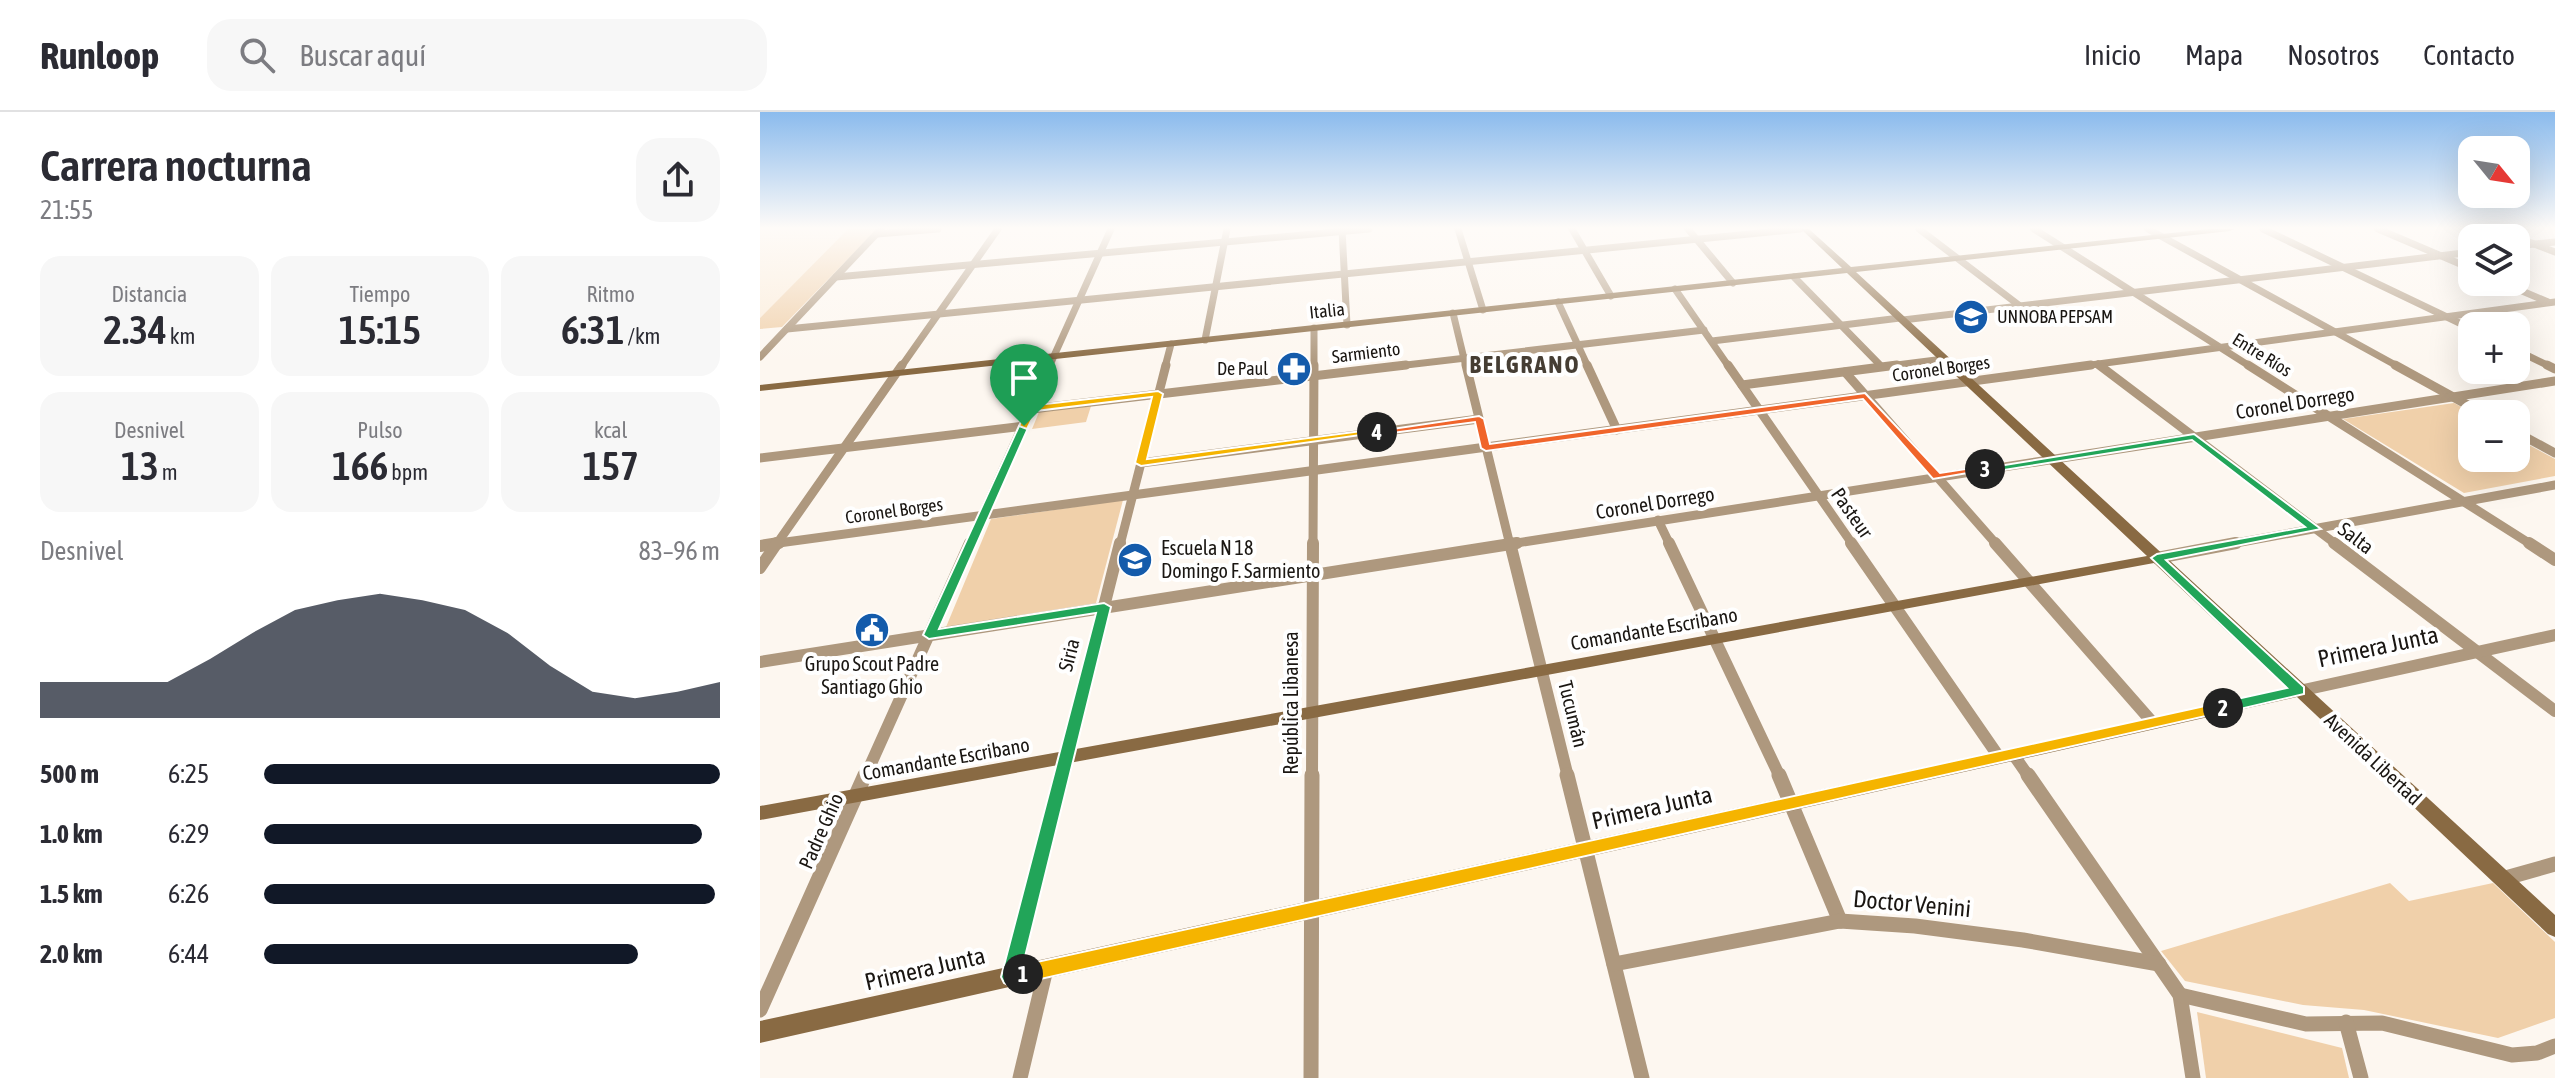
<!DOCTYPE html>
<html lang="es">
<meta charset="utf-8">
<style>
body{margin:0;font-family:"Asap Condensed",sans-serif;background:#f7f7f7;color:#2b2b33;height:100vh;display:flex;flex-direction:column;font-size:30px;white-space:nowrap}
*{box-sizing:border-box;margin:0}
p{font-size:26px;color:#7c7c81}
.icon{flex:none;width:44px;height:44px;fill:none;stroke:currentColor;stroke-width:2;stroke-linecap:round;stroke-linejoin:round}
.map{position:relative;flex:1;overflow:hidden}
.details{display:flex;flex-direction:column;background:#fff;width:760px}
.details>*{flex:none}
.needle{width:52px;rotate:120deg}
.buttons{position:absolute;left:1698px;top:24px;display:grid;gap:16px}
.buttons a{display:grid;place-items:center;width:72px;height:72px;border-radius:16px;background:#fff;box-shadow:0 8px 32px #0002;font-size:40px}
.pin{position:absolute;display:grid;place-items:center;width:68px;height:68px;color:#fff;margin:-82px -34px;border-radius:50% 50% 50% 0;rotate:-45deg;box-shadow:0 0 8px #0007}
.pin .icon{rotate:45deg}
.km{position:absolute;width:40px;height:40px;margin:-20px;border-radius:50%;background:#222;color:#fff;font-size:22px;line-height:40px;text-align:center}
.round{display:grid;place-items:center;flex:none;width:84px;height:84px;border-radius:24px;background:#f7f7f7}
.summary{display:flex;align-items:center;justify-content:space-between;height:136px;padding:0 40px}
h1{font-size:44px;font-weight:600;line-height:60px}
.stats{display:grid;grid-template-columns:repeat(3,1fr);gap:12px;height:136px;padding:8px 40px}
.stats div{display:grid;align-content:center;border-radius:20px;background:#f7f7f7;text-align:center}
.stats b{font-size:40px;font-weight:600}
.stats small{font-size:22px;font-weight:400}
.stats p{font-size:22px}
.chart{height:224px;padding:16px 40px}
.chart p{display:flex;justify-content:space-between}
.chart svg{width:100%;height:144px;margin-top:8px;fill:#111827;opacity:.7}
ul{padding:0 40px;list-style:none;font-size:26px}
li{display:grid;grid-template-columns:128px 96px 1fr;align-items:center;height:60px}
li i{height:20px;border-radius:10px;background:#111827}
header{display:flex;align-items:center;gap:48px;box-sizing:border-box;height:112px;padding:0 40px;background:#fff;border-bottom:2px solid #e1e1e2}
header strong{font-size:38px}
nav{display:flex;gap:44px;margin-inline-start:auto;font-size:28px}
.search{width:560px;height:72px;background:#f7f7f7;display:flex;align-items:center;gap:20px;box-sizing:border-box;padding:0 28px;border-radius:24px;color:#7c7c81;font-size:30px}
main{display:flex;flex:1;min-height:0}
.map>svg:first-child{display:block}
.built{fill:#fbecd9}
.green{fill:#f0d0aa}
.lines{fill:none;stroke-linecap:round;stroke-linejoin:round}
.street-far3{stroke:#ae987e;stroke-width:7}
.street-far2{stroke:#ae987e;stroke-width:9}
.street-far1{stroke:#ae987e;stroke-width:12}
.street{stroke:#ae987e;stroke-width:15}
.secondary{fill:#896a43;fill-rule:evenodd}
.split-1{fill:#22a559;stroke:#fff;stroke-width:2}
.split-2{fill:#f5b400;stroke:#fff;stroke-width:2}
.split-3{fill:#22a559;stroke:#fff;stroke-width:2}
.split-4{fill:#f0652b;stroke:#fff;stroke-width:2}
.split-5{fill:#f5b400;stroke:#fff;stroke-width:2}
.labels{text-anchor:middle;stroke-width:8;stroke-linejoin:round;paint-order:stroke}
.far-street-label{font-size:18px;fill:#1a1612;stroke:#fff}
.far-poi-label{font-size:18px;fill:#1a1612;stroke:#fff;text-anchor:start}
.street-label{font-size:20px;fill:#1a1612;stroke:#fff}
.poi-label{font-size:20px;fill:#1a1612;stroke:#fff;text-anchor:start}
.far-district-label{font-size:24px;font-weight:bold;letter-spacing:2px;fill:#453d33;stroke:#fff}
.near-street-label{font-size:24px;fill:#1a1612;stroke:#fff}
</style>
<header>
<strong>Runloop</strong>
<div class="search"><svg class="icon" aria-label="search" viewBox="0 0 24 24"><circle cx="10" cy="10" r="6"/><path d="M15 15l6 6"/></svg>Buscar aquí</div>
<nav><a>Inicio</a><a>Mapa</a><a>Nosotros</a><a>Contacto</a></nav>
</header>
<main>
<section class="details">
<div class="summary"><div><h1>Carrera nocturna</h1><p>21:55</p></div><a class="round"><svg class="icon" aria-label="share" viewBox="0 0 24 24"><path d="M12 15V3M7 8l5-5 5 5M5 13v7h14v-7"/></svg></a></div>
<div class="stats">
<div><p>Distancia</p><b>2.34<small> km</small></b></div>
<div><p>Tiempo</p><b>15:15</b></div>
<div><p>Ritmo</p><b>6:31<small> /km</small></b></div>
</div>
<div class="stats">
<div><p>Desnivel</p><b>13<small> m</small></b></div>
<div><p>Pulso</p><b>166<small> bpm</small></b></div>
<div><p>kcal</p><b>157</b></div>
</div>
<div class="chart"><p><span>Desnivel</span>83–96 m</p>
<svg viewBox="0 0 160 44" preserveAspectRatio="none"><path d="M0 44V33L10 33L20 33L30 33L40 26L50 18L60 11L70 8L80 6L90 8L100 11L110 18L120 28L130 36L140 38L150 36L160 33V44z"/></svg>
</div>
<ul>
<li><b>500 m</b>6:25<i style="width:100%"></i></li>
<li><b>1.0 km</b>6:29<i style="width:96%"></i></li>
<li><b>1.5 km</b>6:26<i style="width:99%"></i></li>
<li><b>2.0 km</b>6:44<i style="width:82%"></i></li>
</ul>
</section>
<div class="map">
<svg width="1795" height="966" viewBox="0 0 1795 966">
<rect width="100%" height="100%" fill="#fdf7f0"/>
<polygon class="built" points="0,117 88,117 0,206"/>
<g class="green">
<polygon points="88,117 117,117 22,215 0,217 0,206"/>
<polygon points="1694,291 1714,302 1712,346 1756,346 1756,326 1795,347 1795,364 1704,381 1583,307"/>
<polygon points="331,294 326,310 272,317 279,300"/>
<polygon points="363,388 336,491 186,515 231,407"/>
<polygon points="1630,771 1649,789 1733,771 1795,830 1795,906 1738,926 1604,898 1543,893 1425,869 1401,839"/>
<polygon points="1437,900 1582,936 1589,966 1446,966"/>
</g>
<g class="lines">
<g class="street-far3">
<polyline points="582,117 587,213"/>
<polyline points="698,117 723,198"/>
<polyline points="812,117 851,184"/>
<polyline points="928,117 973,171"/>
<polyline points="1159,117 1260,194"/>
<polyline points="1274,117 1491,255"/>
<polyline points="1388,117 1639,255"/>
<polyline points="1503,117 1712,217"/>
<polyline points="1618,117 1712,157"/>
<polyline points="1735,117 1795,140"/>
<polyline points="117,122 178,117"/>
<polyline points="1756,134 1795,130"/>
<polyline points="76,165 609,117"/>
<polyline points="1034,165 1122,255"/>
<polyline points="1741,170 1788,190"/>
<polyline points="915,177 969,255"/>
<polyline points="798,190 828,255"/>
<polyline points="693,201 706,255"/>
<polyline points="1143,208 1712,140"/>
<polyline points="27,217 1040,117"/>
<polyline points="445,228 467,117"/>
<polyline points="952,229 1140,206"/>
<polyline points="1756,238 1791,255"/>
<polyline points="0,245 121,117"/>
<polyline points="1338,252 1342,255"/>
<polyline points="141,255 238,117"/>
<polyline points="289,255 351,117"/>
<polyline points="405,255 411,232"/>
<polyline points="554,255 554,216"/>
<polyline points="629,255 944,218"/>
<polyline points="1121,255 1184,247"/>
<polyline points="1316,255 1795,190"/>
</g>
<g class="street-far2">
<polyline points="706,253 750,433"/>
<polyline points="827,253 857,318"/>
<polyline points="968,253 1093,433"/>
<polyline points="1339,253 1577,433"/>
<polyline points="1488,253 1772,433"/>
<polyline points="1635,253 1724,302"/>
<polyline points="1787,253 1795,257"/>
<polyline points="1085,260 1237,433"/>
<polyline points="982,273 1137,253"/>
<polyline points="272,297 646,253"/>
<polyline points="1756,320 1795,341"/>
<polyline points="0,346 264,314"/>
<polyline points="381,351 719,307"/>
<polyline points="898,408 910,433"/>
<polyline points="4,433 1331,253"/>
<polyline points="16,433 142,253"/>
<polyline points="209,433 290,253"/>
<polyline points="360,433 406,253"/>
<polyline points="553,433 554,253"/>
<polyline points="744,433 1795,269"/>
<polyline points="1465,433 1795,373"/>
</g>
<g class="street-far1">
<polyline points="750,431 808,665"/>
<polyline points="909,431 1020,665"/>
<polyline points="1091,431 1239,645"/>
<polyline points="1235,431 1393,611"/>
<polyline points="1574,431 1795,599"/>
<polyline points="1769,431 1795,448"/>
<polyline points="0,434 19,431"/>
<polyline points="1397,446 1476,431"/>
<polyline points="0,456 17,431"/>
<polyline points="0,550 757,431"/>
<polyline points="1539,579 1795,523"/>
<polyline points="1253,642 1269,665"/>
<polyline points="105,665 210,431"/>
<polyline points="301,665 360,431"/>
<polyline points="552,665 553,431"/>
</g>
<g class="street">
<polyline points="807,663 882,966"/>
<polyline points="1019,663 1080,809"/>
<polyline points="1268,663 1420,883 1433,966"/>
<polyline points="1742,767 1795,752"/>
<polyline points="854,852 1080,809 1155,814 1263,828 1399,852"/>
<polyline points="250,865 301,663"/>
<polyline points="1420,883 1546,912 1622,911 1752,943 1777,941 1795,934"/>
<polyline points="0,898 105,663"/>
<polyline points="1586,910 1601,966"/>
<polyline points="260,966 286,857"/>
<polyline points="551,966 552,663"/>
</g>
<polygon class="secondary" points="1041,117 1049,117 1091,155 1449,117 1474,117 1470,119 1096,160 1795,803 1795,825 1788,822 1537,585 0,931 0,909 1527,576 1394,451 0,708 0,694 1387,444 1087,161 0,279 0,273 1082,156"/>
</g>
<linearGradient id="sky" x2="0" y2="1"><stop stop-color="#8bbbed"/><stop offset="0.46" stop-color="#fefbf8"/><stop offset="1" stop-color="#fefbf8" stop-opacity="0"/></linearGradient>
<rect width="1795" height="252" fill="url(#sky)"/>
<polygon class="split-1" points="264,311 269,314 179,517 344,491 351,495 263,853 269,856 272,862 269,868 250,874 244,871 241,865 336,501 169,527 163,523 259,314"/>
<polygon class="split-2" points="1463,590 1468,592 1468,599 263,871 256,868 253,862 256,856 263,853"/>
<polygon class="split-3" points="1434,322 1561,417 1406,448 1544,575 1544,582 1463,601 1455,596 1463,590 1527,576 1391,446 1397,442 1545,415 1432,328 1225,361 1220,357"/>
<polygon class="split-4" points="1105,281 1180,361 1225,354 1231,357 1173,367 1103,287 726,339 721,336 715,310 617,323 612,320 719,304 724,307 730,332"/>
<polygon class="split-5" points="398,279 403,282 387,347 617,317 622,320 381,354 375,351 392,285 276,299 267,317 259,314 268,294"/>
<defs>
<g id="university-disc" transform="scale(1.8)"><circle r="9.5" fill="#145bab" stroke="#fff"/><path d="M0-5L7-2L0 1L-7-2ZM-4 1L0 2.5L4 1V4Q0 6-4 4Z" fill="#fff"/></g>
<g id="pharmacy-disc" transform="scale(1.8)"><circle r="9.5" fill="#145bab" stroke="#fff"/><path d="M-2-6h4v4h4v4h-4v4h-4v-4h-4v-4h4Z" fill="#fff"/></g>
<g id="school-disc" transform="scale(1.8)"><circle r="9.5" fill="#145bab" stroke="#fff"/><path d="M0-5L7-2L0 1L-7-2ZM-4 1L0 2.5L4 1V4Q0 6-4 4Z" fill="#fff"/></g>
<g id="civic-disc" transform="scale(1.8)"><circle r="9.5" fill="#145bab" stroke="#fff"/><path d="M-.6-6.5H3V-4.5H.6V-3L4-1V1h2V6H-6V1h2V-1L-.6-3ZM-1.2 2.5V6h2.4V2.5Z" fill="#fff"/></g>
</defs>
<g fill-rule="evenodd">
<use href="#university-disc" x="1211" y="205"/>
<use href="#pharmacy-disc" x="534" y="257"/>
<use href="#school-disc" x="375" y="448"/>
<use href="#civic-disc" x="112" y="518"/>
</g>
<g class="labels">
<g class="far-street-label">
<text transform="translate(567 199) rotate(-6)" y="6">Italia</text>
<text transform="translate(606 241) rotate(-7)" y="6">Sarmiento</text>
<text transform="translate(1502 243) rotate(32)" y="6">Entre Ríos</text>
<text transform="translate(1181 257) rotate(-8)" y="6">Coronel Borges</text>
<text transform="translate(134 399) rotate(-8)" y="6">Coronel Borges</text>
</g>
<g class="far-poi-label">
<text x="1237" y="211">UNNOBA PEPSAM</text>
<text x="508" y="263" text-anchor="end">De Paul</text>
</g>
<g class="street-label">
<text transform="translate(1535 291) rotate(-9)" y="7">Coronel Dorrego</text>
<text transform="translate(895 391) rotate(-9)" y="7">Coronel Dorrego</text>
<text transform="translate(1092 401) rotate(55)" y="7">Pasteur</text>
<text transform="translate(1596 426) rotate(37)" y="7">Salta</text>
<text transform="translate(894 517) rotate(-10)" y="7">Comandante Escribano</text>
<text transform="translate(309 543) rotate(-76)" y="7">Siria</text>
<text transform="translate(531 591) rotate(-90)" y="7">República Libanesa</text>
<text transform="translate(813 602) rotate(76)" y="7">Tucumán</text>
<text transform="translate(186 647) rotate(-10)" y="7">Comandante Escribano</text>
<text transform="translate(1613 647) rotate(43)" y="7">Avenida Libertad</text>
<text transform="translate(61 719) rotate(-66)" y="7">Padre Ghio</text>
</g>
<g class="poi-label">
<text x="401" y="443">Escuela N 18<tspan x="401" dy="23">Domingo F. Sarmiento</tspan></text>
<text x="112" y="559" text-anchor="middle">Grupo Scout Padre<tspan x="112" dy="23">Santiago Ghio</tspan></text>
</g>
<g class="far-district-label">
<text x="765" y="261">BELGRANO</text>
</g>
<g class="near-street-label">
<text transform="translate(1618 535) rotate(-12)" y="8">Primera Junta</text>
<text transform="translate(892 696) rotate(-13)" y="8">Primera Junta</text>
<text transform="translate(1152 792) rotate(5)" y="8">Doctor Venini</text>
<text transform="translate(165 857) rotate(-13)" y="8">Primera Junta</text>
</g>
</g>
</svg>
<div class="buttons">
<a><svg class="needle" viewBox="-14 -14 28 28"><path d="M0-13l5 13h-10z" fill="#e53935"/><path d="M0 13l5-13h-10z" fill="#7c7c81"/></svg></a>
<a><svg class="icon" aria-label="layers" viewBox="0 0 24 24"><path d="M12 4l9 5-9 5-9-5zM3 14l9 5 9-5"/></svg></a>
<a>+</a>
<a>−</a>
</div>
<div class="pin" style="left:264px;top:314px;background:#1e9e55"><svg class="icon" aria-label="arrive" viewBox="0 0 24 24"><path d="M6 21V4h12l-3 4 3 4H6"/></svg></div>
<b class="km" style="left:263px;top:862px">1</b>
<b class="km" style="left:1463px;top:596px">2</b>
<b class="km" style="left:1225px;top:357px">3</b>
<b class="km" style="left:617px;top:320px">4</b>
</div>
</main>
